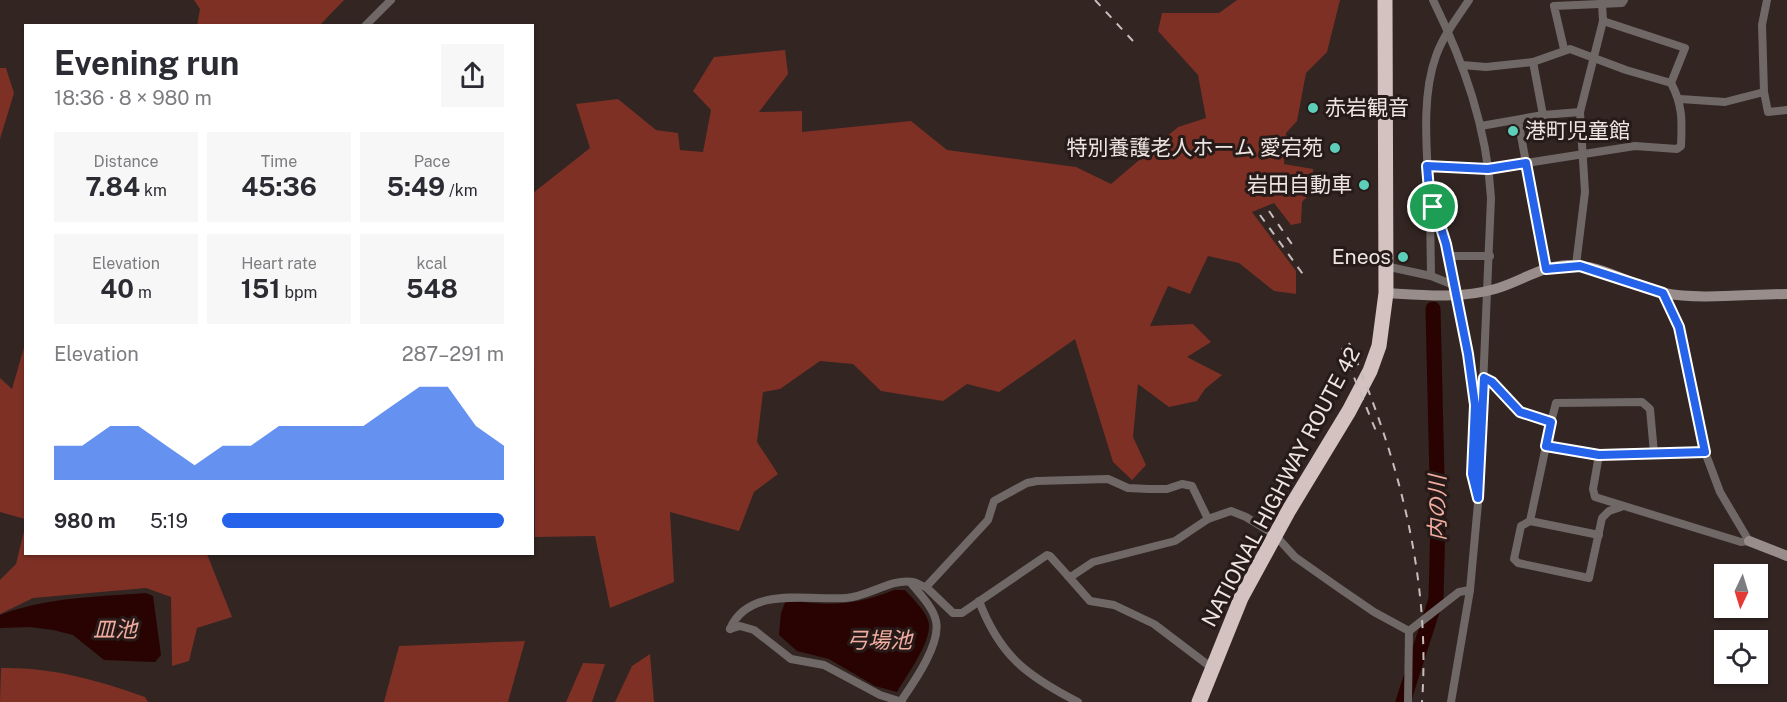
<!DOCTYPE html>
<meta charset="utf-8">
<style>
body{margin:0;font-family:"Public Sans","Noto Sans JP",sans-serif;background:#f7f7f7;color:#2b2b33;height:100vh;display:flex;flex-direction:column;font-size:22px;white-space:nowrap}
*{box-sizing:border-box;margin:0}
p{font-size:20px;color:#7c7c81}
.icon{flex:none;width:33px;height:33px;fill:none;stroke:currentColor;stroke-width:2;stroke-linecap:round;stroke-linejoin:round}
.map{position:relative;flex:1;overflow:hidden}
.sheet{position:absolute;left:24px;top:24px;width:510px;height:531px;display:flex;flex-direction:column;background:#fff;border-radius:0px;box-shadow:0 2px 4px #0004}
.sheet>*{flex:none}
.needle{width:39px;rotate:184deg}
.buttons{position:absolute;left:1714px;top:564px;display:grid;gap:12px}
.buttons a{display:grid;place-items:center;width:54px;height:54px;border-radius:0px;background:#fff;box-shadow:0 2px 4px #0004;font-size:30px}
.pin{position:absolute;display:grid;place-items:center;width:51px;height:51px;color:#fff;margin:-26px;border:3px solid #fff;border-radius:50%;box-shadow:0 2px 6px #0007}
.round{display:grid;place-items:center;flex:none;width:63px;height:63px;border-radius:0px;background:#f7f7f7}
.overview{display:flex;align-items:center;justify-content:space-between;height:102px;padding:0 30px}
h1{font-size:33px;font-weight:700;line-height:45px}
.figures{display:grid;grid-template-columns:repeat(3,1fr);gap:9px;height:102px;padding:6px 30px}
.figures div{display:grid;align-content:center;border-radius:0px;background:#f7f7f7;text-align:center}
.figures b{font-size:26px;font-weight:700}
.figures small{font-size:16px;font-weight:400}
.figures p{font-size:16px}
.chart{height:168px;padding:12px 30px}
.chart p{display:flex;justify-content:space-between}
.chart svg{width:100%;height:108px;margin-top:6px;fill:#2563eb;opacity:.7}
ul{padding:0 30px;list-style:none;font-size:20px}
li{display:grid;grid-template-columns:96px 72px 1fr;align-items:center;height:45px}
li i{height:15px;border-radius:8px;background:#2563eb}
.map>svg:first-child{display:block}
.forest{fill:#7e3025}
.water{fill:#290301}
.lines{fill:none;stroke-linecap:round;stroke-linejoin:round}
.river{stroke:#290301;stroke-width:15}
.street{stroke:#6f6867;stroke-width:8}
.secondary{stroke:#988d8a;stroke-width:10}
.highway{stroke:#d3c2bf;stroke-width:15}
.rail{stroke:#c7bdbb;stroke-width:2;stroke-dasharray:8 8;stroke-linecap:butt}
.route-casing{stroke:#fff;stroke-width:12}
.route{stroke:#2563eb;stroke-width:8}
.poi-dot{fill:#5cceba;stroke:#271b19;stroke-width:2}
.labels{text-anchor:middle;stroke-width:6;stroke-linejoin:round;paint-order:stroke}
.poi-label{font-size:21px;fill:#eee5e3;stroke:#271b19;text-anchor:end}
.street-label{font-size:21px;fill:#eee5e3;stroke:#271b19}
.water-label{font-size:22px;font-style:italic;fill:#f2aca0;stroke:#271b19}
</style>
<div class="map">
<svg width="1787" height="702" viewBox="0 0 1787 702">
<rect width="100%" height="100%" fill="#322522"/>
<g class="forest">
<polygon points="194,0 344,0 320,25 197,26 200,9"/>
<polygon points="1237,0 1340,0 1327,52 1306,73 1297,121 1286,133 1284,164 1313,169 1313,190 1302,202 1301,223 1291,225 1274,203 1252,212 1296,271 1296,294 1274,291 1239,263 1208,256 1190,294 1168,286 1150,326 1193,324 1211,342 1187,357 1222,375 1205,389 1197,401 1169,407 1138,384 1133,437 1146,465 1132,480 1113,462 1075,339 999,392 967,384 943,401 881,391 853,364 820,361 780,389 763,392 757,442 778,474 754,492 739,531 670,512 674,582 610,608 595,536 535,537 533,193 590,148 576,104 618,99 656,130 678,133 680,150 703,152 711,110 693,91 714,57 785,50 788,74 759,112 802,111 802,132 911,121 947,150 1076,167 1111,184 1178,127 1206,118 1198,75 1158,31 1162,13 1219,13"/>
<polygon points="0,68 6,68 14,93 0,139"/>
<polygon points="25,344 26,344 25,519 0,512 0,378 12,389"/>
<polygon points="25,527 26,554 207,554 232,617 197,628 189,661 172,666 171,597 146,588 33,598 0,614 0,580 16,564"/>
<polygon points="525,641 508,702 384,702 399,646"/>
<polygon points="650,654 654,702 615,702 632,666"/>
<polygon points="583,663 605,664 592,702 566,702"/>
<path d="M1 668C52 667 97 680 145 697L148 702H0Z"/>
</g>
<g class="water">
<path d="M894 590H905C912 598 924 609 928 620 935 638 906 676 897 692L875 686 829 659 797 651 779 635 781 613 786 600C828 606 855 606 894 590Z"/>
<path d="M146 593 153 596 161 655 155 662 104 660 73 635 53 630 30 627 0 628V615C47 597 97 597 146 593Z"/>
</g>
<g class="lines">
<polyline class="river" points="1403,702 1436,599 1438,520 1433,309"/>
<g class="street">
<path d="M1433 0C1464 63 1487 128 1491 198L1478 503 1470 590 1451 702"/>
<polyline points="1603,21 1685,48 1671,83"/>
<polyline points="365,26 391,0"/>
<polyline points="1564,49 1554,6 1622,3 1624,0"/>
<polyline points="1533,62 1543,115"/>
<polyline points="1764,92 1762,25 1767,0"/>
<polyline points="1680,99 1725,102 1764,92 1768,112 1787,110"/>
<polyline points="1518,120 1546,269"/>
<polyline points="1481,126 1543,115 1580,112"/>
<path d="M1427 166 1488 169 1635 146 1677 149 1681 146C1682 122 1683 105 1671 83L1626 70 1570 49 1533 62 1486 67 1462 65"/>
<polyline points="1429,190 1446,244 1468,354 1475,405 1472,474 1476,491"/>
<path d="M1429 194C1427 151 1421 97 1436 56 1443 36 1457 18 1469 0"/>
<polyline points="1430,206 1431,276"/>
<polyline points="1448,256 1490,256"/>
<polyline points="1576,265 1585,192 1580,112 1603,21 1602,3"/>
<polyline points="1385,266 1431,276 1456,286"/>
<polyline points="1663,293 1679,327 1705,452 1720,492 1749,541"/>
<polyline points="1484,378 1492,382 1520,412 1551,422 1546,446 1599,455 1593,489 1595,497 1741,542 1749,541"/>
<polyline points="1551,422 1556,403 1642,402 1650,409 1654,453"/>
<polyline points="1546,446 1530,521 1521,526 1514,559 1518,563 1589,578 1602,518 1609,511 1621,507"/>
<polyline points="1599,455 1705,452"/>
<polyline points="1530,521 1599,535"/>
<polyline points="1068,576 1090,601 1114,605 1154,624 1212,668"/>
<polyline points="926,587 953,613 962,613 1047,555 1050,556 1068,576 1072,576 1093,562 1175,541 1208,519"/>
<path d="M979 601C1000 656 1027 676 1078 702"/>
<path d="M730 629C749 585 809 601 846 598 868 597 891 578 913 582 918 583 921 586 926 587L988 520 994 501 1027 483 1037 481 1108 479 1128 488 1149 489H1167L1182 484 1192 486 1208 519 1231 511 1246 517 1275 535 1295 557 1339 588 1374 612 1409 631"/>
<polyline points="730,629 740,626 754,630 791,659 824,665 880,695 902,702"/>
<path d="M901 701C914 682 941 644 936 621 933 607 919 593 910 582"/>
<polyline points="1408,702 1409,631 1459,592 1470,590"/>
</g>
<g class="secondary">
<path d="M1386 293C1421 295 1460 299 1495 289 1520 282 1541 266 1568 265 1601 264 1632 286 1664 293 1698 300 1751 294 1787 294"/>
<polyline points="1749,541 1787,556"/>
</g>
<polyline class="highway" points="1199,702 1241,598 1289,510 1349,411 1370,371 1379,346 1386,293 1385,0"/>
<g class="rail">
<polyline points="1095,0 1133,41"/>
<polyline points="1269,211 1296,250"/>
<polyline points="1260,215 1305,277"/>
<path d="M1349 343C1398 456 1431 578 1422 702"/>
<polyline points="1342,348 1376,431"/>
</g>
</g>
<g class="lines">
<g class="route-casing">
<polygon id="route" points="1526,163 1546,269 1580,266 1663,293 1679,327 1705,452 1599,455 1546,446 1551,422 1520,412 1492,382 1484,378 1478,498 1472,474 1475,405 1468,354 1446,244 1429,190 1427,166 1488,169"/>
</g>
<use href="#route" class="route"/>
</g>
<g class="poi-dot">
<circle cx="1313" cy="108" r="6"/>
<circle cx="1513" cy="131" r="6"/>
<circle cx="1335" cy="148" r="6"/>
<circle cx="1364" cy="185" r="6"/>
<circle cx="1403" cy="257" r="6"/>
</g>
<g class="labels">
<g class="poi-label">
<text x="1325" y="115" text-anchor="start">赤岩観音</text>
<text x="1525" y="138" text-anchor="start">港町児童館</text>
<text x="1323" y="155">特別養護老人ホーム 愛宕苑</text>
<text x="1352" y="192">岩田自動車</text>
<text x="1391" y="264">Eneos</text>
</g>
<g class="street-label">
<text transform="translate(1281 487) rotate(-62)" y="7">NATIONAL HIGHWAY ROUTE 42</text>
</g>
<g class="water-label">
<text transform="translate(1437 508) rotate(-90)" y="8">内の川</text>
<text x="115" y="637">皿池</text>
<text x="879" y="648">弓場池</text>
</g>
</g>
</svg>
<div class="buttons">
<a><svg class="needle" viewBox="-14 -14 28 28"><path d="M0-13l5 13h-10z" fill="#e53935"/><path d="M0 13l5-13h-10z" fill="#7c7c81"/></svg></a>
<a><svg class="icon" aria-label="locate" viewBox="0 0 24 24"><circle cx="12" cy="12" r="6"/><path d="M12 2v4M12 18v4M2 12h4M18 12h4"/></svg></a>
</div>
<div class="pin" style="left:1433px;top:207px;background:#1e9e55"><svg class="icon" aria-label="arrive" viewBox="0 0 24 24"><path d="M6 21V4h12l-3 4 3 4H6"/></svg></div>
<section class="sheet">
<div class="overview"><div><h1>Evening run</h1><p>18:36 · 8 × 980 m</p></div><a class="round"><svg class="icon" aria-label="share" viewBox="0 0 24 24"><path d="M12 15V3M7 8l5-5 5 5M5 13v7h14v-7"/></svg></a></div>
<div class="figures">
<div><p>Distance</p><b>7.84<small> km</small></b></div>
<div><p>Time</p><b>45:36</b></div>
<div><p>Pace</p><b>5:49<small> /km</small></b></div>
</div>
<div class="figures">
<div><p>Elevation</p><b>40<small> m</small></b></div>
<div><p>Heart rate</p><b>151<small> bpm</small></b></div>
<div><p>kcal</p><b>548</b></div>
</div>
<div class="chart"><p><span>Elevation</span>287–291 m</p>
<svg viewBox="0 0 160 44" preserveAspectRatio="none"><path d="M0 44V30L10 30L20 22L30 22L40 30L50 38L60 30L70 30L80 22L90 22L100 22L110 22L120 14L130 6L140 6L150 22L160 30V44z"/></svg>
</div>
<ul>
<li><b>980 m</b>5:19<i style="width:100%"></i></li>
</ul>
</section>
</div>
